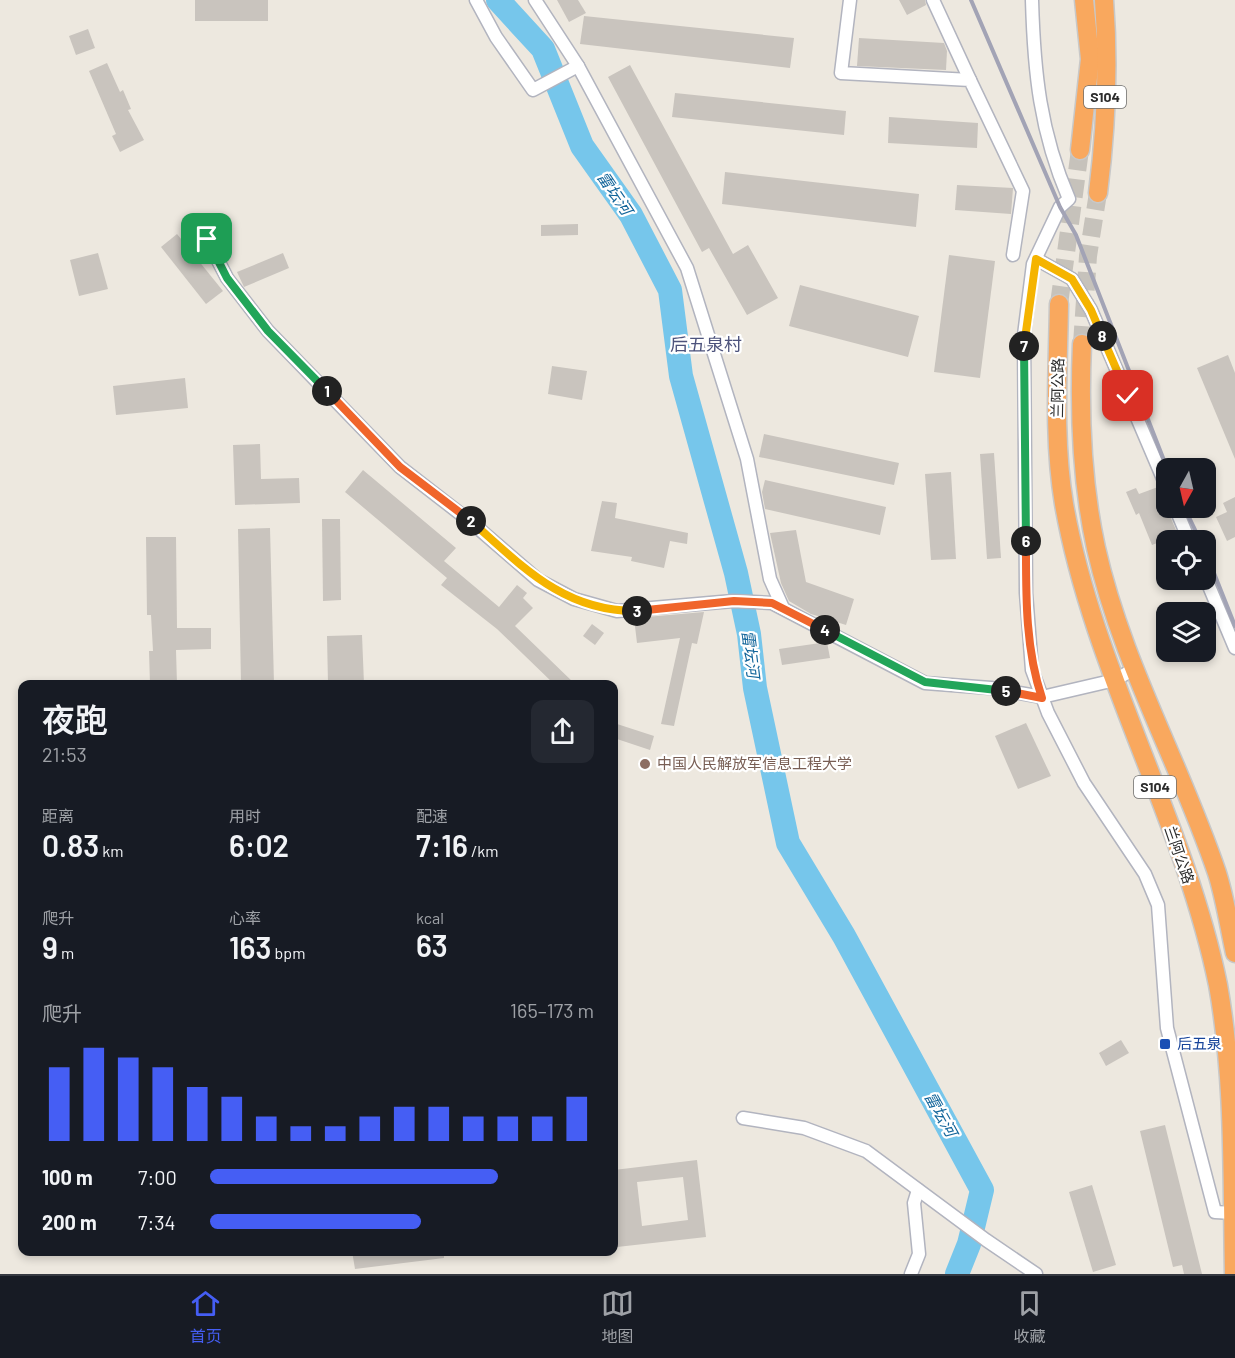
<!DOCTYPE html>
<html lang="zh">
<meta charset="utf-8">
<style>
body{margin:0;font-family:Barlow,"Noto Sans SC",sans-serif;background:#242831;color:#f1f3f6;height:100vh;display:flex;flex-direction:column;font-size:22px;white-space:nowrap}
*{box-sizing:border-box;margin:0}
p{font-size:20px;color:#9ea1a6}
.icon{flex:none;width:33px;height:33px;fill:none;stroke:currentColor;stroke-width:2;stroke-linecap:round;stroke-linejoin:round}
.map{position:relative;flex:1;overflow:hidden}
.sheet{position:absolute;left:18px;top:680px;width:600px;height:576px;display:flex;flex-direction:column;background:#171b24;border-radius:12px;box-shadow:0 3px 9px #0003}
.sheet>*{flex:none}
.needle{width:39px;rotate:188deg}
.buttons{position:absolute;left:1156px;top:458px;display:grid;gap:12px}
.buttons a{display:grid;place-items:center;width:60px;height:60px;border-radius:12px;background:#171b24;box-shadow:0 3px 9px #0003;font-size:30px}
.pin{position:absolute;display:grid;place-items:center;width:51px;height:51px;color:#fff;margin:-26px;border-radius:12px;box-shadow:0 3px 9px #0006}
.km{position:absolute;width:30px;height:30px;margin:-15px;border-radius:50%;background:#222;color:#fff;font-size:16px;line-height:30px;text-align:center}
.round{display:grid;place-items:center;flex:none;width:63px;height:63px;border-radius:12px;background:#242831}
.overview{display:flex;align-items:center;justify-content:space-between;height:102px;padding:0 24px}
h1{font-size:33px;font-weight:600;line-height:45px}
.stats{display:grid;grid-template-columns:repeat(3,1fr);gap:9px;height:102px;padding:6px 24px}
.stats div{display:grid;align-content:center}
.stats b{font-size:30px;font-weight:600}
.stats small{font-size:16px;font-weight:400}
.stats p{font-size:16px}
.chart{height:168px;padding:12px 24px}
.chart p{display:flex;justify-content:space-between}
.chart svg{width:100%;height:108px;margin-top:6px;stroke:#455ef4;stroke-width:6}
ul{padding:0 24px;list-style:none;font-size:20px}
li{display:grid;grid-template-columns:96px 72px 1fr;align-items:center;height:45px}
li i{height:15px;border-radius:8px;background:#455ef4}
.tab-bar{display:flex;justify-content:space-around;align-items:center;height:84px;border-top:2px solid #363941;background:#171b24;font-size:16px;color:#9ea1a6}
.tab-bar a{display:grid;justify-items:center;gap:3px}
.tab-bar .active{color:#455ef4}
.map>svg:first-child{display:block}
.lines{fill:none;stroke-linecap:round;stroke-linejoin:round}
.river{stroke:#76c6eb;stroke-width:24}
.building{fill:#c9c4be;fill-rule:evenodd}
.highway-tunnel{stroke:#c6c2bb;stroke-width:18;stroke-dasharray:18 9;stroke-linecap:butt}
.minor-casing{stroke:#b2b4bf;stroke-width:15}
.highway-casing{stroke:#c8c8c8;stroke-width:21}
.minor{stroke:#fff;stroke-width:12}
.highway{stroke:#f9a85e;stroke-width:18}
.rail{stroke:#a2a3b5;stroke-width:4}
.split-1-casing{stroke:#fff;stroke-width:12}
.split-2-casing{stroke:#fff;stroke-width:12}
.split-3-casing{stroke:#fff;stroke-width:12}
.split-4-casing{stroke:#fff;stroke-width:12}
.split-5-casing{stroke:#fff;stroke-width:12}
.split-6-casing{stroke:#fff;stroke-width:12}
.split-7-casing{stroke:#fff;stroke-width:12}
.split-8-casing{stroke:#fff;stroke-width:12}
.split-9-casing{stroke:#fff;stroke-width:12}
.split-1{stroke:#22a559;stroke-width:8}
.split-2{stroke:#f0652b;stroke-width:8}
.split-3{stroke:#f5b400;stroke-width:8}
.split-4{stroke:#f0652b;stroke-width:8}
.split-5{stroke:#22a559;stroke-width:8}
.split-6{stroke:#f0652b;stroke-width:8}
.split-7{stroke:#22a559;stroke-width:8}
.split-8{stroke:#f5b400;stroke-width:8}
.split-9{stroke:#f5b400;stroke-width:8}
.education-dot{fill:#8d6e63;stroke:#fff;stroke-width:2}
.transit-dot{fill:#1a4fb4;stroke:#fff;stroke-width:2}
.labels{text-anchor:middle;stroke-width:4.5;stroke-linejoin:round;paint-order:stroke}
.shield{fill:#fff;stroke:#6b6b6b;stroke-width:1.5}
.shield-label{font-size:14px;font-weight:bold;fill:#2c2c2c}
.street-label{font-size:15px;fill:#2c2c2c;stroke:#fff}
.education-label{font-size:15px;fill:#785e54;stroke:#fff;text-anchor:start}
.transit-label{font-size:15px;fill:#164399;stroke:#fff;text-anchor:start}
.water-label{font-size:16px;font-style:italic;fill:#12659a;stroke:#fff}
.quarter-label{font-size:18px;fill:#4d537c;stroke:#fff}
</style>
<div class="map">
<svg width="1235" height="1274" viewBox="0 0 1235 1274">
<rect width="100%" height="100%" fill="#ede8df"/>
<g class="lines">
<polyline class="river" points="498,0 543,49 582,146 631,215 670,290 681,376 736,573 749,634 755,688 788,843 844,936 982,1190 969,1244 957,1274"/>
</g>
<g class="building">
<rect x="195" y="0" width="73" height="21"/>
<polygon points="557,0 578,0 586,13 569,22"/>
<polygon points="899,0 925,0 926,5 907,15"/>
<polygon points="584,16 794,38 790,68 580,44"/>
<polygon points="88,29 95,48 76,55 69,36"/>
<polygon points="859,38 944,43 947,51 946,70 857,66"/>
<polygon points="107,63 120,92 123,90 131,109 128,110 144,140 120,152 112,136 116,134 89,71"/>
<polygon points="630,65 733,254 748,245 778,298 747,315 709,248 702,252 608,77"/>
<polygon points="675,93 846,111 844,135 672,117"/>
<polygon points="889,117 978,123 977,148 888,143"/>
<polygon points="725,172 919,194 916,227 722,204"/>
<polygon points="957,185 1013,188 1011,214 955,210"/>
<polygon points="578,224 578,235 541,236 541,225"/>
<polygon points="177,234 223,291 206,304 161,247"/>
<polygon points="98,253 108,289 79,296 70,260"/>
<polygon points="283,253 289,268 244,287 237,272"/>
<polygon points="949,255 995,261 980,378 934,372"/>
<polygon points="800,285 919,316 908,357 789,326"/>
<polygon points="1228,355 1235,373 1235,459 1197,368"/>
<polygon points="552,366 587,371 582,400 548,394"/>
<polygon points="185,378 188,408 116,415 113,386"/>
<polygon points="764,434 899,463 894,485 759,457"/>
<polygon points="260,444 261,479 299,478 300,503 235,505 233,445"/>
<polygon points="994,453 1001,558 987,559 980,454"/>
<polygon points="363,470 456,548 444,561 499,607 517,585 527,593 523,598 533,608 515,626 575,684 554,684 497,629 441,585 447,578 345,492"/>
<polygon points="951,472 956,559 931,560 925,474"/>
<polygon points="765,480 886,507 880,535 765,509 762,492"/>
<polygon points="1158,487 1162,494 1167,496 1167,517 1170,516 1178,535 1152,545 1139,513 1136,515 1126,492 1136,488 1139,494"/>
<polygon points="1235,497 1235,537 1227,541 1216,517 1227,512 1223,503"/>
<polygon points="602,501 617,503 615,518 688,533 687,544 670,541 664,568 631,561 632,557 591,551"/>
<polygon points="322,519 340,519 341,600 323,601"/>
<polygon points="270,528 274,684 241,684 238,529"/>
<polygon points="796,530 806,582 854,599 846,625 811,614 789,601 781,583 770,533"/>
<polygon points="146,537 176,537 177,628 211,628 211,649 176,650 177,684 150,684 149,651 153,651 151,615 147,615"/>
<polygon points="704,612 697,644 692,643 674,726 661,724 680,638 637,643 634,618"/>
<polygon points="592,624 604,633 595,645 583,636"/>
<polygon points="362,635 364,684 328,684 327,636"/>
<polygon points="827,642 830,658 782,665 779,649"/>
<polygon points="614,723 654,736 650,750 614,738"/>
<polygon points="1026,723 1051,776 1018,789 995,736"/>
<polygon points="1121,1040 1129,1053 1106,1066 1099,1053"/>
<polygon points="1165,1125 1202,1274 1184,1274 1182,1265 1173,1267 1140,1131"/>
<path d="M697 1160 706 1237 617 1247 614 1170ZM683 1177 688 1220 642 1226 637 1182Z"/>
<polygon points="1092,1185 1116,1265 1093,1272 1069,1192"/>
<polygon points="352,1251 444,1251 444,1258 355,1269"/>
</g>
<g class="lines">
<g class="highway-tunnel">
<polyline points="1059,304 1080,150"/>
<polyline points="1082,344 1088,256 1098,193"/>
</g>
<g class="minor-casing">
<g id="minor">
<polyline points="476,0 496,37 533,90 578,66"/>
<polyline points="535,0 578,66 687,268 747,459 770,579 783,608"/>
<polyline points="850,0 841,73 970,80 1023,191 1013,255"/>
<polyline points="933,0 970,80"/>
<path d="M1032 0C1034 72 1040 132 1069 199L1060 207 1033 264 1024 335 1026 593 1032 670 1048 713 1084 783 1145 874 1158 905 1167 1028 1215 1212 1233 1213"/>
<polyline points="207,239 227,278 268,331 400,467 471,522 538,580 574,599 617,611 733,601 772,603 925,683 991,688 1042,697 1115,680 1134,669"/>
<polyline points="1036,259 1072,279 1091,310 1167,488"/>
<polyline points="1175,507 1189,540"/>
<polyline points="1206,579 1235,648"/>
<polyline points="743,1118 804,1128 866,1151 986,1240 1036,1274"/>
<polyline points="911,1274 919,1254 914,1203 918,1190"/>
</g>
</g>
<g class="highway-casing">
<g id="highway">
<polyline points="1080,150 1090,59 1084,0"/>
<path d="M1098 193C1106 129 1109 64 1104 0"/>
<path d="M1059 304C1058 370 1053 439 1064 504 1093 670 1184 819 1218 985 1235 1080 1232 1178 1234 1274"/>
<path d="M1082 344C1079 413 1081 480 1096 548 1121 661 1180 763 1217 873 1225 898 1229 926 1235 953"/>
</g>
</g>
<use href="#minor" class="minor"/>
<use href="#highway" class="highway"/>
<g class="rail">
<polyline points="971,0 1060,207 1076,235 1167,468"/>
<polyline points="1184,507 1200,540"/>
<polyline points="1206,553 1235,626"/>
</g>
</g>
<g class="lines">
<g class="split-1-casing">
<polyline id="split-1" points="207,239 227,278 268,331 327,391"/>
</g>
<g class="split-2-casing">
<polyline id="split-2" points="327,391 400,467 471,521"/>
</g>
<g class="split-3-casing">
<path id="split-3" d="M471 521C522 566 564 612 637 611"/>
</g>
<g class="split-4-casing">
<polyline id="split-4" points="637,611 734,601 772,603 825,630"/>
</g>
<g class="split-5-casing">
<polyline id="split-5" points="825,630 925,682 1006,691"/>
</g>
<g class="split-6-casing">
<path id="split-6" d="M1006 691 1042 698C1025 648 1026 593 1026 541"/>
</g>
<g class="split-7-casing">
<polyline id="split-7" points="1024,346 1026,541"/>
</g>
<g class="split-8-casing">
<polyline id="split-8" points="1024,346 1036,259 1072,279 1091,310 1102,336"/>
</g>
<g class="split-9-casing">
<polyline id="split-9" points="1102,336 1128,396"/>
</g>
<use href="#split-1" class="split-1"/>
<use href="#split-2" class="split-2"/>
<use href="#split-3" class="split-3"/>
<use href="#split-4" class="split-4"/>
<use href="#split-5" class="split-5"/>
<use href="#split-6" class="split-6"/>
<use href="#split-7" class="split-7"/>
<use href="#split-8" class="split-8"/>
<use href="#split-9" class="split-9"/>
</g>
<circle class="education-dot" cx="645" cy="764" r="6"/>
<rect class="transit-dot" x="1159" y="1038" width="12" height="12" rx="3"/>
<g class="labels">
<g class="shield">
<rect x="1084" y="86" width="42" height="22" rx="4.5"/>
<rect x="1134" y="776" width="42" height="22" rx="4.5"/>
</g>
<g class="shield-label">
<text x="1105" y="102">S104</text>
<text x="1155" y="792">S104</text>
</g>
<g class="street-label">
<text transform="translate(1058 388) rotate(-89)" y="5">兰阿公路</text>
<text transform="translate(1179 855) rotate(71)" y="5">兰阿公路</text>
</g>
<g class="education-label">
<text x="657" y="769">中国人民解放军信息工程大学</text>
</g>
<g class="transit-label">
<text x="1177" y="1049">后五泉</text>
</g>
<g class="water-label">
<text transform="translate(615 193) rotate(56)" y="6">雷坛河</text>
<text transform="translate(751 654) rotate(83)" y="6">雷坛河</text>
<text transform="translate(941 1114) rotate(61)" y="6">雷坛河</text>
</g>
<g class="quarter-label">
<text x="706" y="351">后五泉村</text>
</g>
</g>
</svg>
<div class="buttons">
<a><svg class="needle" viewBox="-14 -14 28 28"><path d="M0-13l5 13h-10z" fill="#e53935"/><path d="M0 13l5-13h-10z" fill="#9ea1a6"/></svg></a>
<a><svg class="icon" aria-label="locate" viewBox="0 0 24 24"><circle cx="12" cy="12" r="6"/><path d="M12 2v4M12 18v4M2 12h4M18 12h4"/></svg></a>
<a><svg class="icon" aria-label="layers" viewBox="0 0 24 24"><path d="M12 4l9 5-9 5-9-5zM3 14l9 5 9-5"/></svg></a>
</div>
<div class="pin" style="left:207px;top:239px;background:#1e9e55"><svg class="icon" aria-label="arrive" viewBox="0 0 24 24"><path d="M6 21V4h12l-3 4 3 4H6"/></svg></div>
<div class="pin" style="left:1128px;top:396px;background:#d93025"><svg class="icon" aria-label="check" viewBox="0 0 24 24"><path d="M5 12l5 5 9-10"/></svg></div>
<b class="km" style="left:327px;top:391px">1</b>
<b class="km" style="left:471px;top:521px">2</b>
<b class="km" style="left:637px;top:611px">3</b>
<b class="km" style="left:825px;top:630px">4</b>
<b class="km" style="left:1006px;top:691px">5</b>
<b class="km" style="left:1026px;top:541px">6</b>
<b class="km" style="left:1024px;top:346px">7</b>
<b class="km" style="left:1102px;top:336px">8</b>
<section class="sheet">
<div class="overview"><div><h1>夜跑</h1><p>21:53</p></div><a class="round"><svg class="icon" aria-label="share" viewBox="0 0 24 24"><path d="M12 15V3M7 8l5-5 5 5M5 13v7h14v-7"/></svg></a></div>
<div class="stats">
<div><p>距离</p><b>0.83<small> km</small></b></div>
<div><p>用时</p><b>6:02</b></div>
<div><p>配速</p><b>7:16<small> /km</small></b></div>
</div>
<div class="stats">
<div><p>爬升</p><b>9<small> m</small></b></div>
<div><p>心率</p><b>163<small> bpm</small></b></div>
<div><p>kcal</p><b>63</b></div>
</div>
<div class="chart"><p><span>爬升</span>165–173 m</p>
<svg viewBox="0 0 160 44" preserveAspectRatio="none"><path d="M5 44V14M15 44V6M25 44V10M35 44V14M45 44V22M55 44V26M65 44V34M75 44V38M85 44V38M95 44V34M105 44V30M115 44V30M125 44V34M135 44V34M145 44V34M155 44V26"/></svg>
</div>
<ul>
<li><b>100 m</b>7:00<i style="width:75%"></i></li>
<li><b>200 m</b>7:34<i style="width:55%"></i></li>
</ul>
</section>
</div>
<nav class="tab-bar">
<a class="active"><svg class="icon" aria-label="home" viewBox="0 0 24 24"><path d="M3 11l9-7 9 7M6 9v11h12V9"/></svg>首页</a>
<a><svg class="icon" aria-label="map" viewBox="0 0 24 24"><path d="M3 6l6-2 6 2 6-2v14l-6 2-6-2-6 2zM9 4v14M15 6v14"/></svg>地图</a>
<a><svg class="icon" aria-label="saved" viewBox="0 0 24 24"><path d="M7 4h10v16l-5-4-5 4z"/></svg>收藏</a>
</nav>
